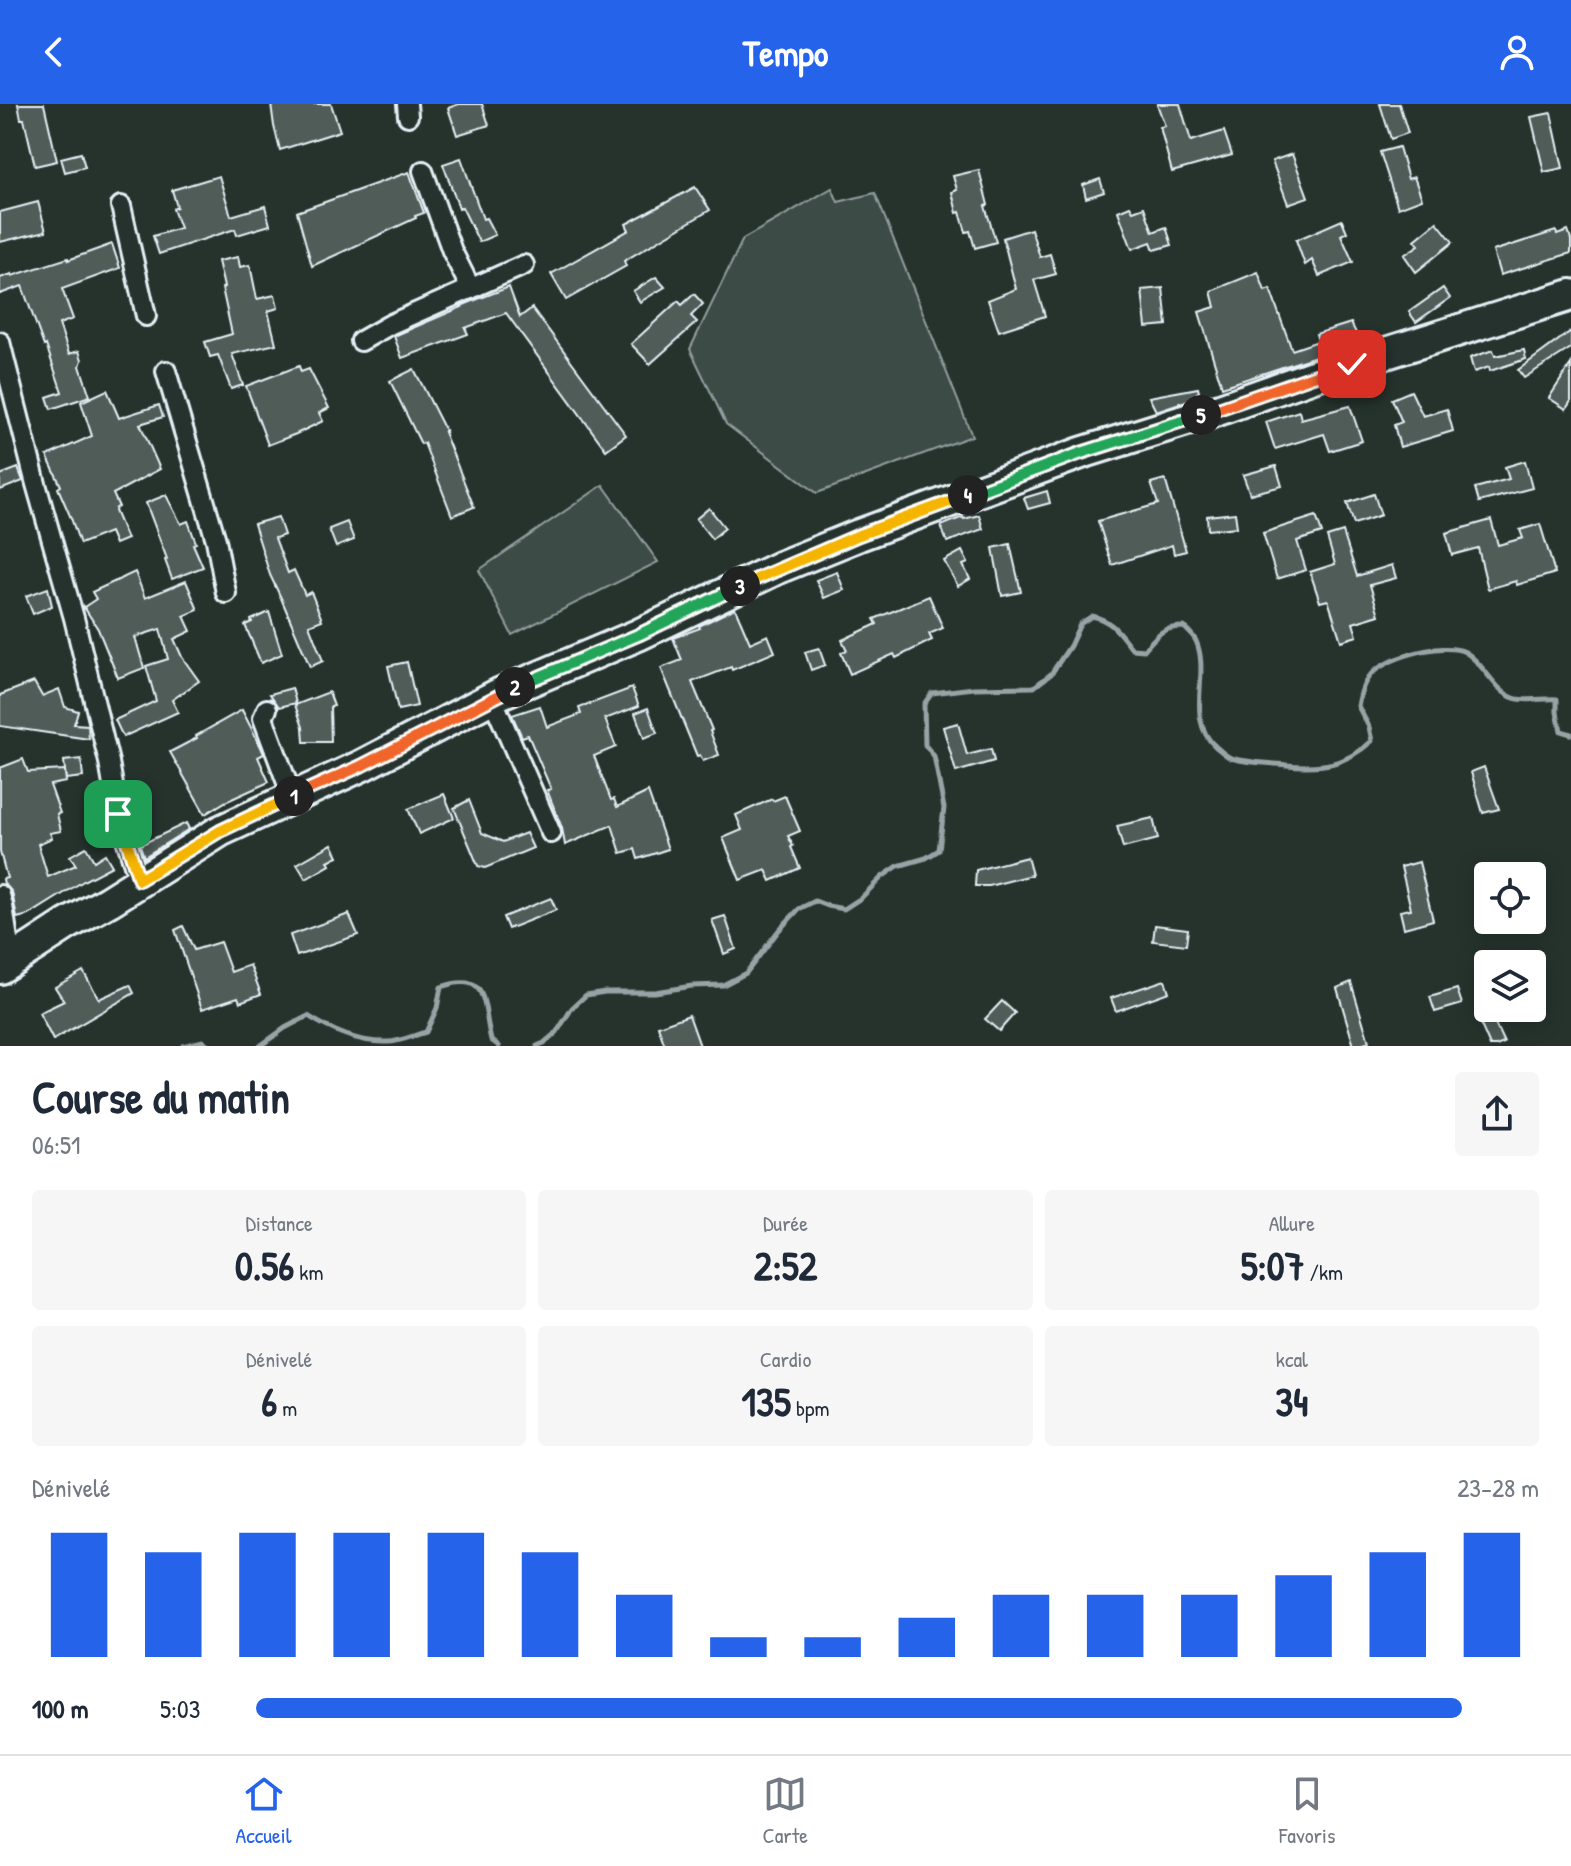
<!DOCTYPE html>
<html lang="fr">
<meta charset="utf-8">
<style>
body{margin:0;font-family:"Patrick Hand",sans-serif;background:#f6f6f7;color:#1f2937;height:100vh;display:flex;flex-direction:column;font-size:30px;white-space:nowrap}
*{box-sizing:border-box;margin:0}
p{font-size:26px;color:#747a83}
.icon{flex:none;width:44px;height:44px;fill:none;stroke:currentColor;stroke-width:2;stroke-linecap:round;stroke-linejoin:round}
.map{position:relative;height:942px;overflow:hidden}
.sheet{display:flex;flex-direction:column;background:#fff;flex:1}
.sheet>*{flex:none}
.tools{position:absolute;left:1474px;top:758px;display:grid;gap:16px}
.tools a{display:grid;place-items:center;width:72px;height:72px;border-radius:8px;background:#fff;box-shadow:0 4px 20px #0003;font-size:40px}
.pin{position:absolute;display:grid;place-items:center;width:68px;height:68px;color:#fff;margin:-34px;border-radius:16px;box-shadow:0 4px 12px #0006}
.km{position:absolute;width:40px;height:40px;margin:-20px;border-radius:50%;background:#222;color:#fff;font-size:22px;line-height:40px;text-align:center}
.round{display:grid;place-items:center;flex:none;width:84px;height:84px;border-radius:8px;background:#f6f6f7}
.head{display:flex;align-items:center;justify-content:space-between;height:136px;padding:0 32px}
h1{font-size:44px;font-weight:800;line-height:60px}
.figures{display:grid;grid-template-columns:repeat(3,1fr);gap:12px;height:136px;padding:8px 32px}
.figures div{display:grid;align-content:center;border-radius:8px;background:#f6f6f7;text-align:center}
.figures b{font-size:40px;font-weight:800}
.figures small{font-size:22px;font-weight:400}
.figures p{font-size:22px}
.chart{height:224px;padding:16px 32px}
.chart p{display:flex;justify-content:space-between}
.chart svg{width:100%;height:144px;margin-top:8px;stroke:#2563eb;stroke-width:6}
ul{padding:0 32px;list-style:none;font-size:26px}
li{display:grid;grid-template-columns:128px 96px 1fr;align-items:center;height:60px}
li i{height:20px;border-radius:10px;background:#2563eb}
header{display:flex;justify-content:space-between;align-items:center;height:104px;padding:0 32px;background:#2563eb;color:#fff;font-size:36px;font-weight:800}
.tab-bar{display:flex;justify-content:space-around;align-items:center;height:112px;border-top:2px solid #e0e1e3;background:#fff;font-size:22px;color:#747a83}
.tab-bar a{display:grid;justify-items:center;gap:4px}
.tab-bar .selected{color:#2563eb}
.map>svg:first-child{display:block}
.green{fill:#3e4b47;stroke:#939ea0;stroke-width:2}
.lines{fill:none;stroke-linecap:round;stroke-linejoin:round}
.stream{stroke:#98a3a5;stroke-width:5}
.building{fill:#505c59;stroke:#e8f1f8;stroke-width:2}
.minor-casing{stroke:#e8f1f8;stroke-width:24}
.primary-casing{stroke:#e8f1f8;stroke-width:36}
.minor{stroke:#26332d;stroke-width:18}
.primary{stroke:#26332d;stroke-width:30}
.split-1-casing{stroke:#fff;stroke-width:16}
.split-2-casing{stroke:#fff;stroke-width:16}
.split-3-casing{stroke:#fff;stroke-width:16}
.split-4-casing{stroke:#fff;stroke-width:16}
.split-5-casing{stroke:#fff;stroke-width:16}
.split-6-casing{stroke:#fff;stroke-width:16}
.split-1{stroke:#f5b400;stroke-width:10}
.split-2{stroke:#f0652b;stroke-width:10}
.split-3{stroke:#22a559;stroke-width:10}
.split-4{stroke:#f5b400;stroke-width:10}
.split-5{stroke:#22a559;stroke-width:10}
.split-6{stroke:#f0652b;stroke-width:10}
</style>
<header><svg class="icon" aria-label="back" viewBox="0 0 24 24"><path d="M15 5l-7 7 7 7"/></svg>Tempo<svg class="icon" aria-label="person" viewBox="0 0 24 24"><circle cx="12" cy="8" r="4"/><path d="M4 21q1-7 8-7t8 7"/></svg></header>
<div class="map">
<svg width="1571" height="942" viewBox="0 0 1571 942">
<rect width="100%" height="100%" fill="#26332d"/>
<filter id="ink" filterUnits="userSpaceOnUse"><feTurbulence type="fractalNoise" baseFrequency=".0125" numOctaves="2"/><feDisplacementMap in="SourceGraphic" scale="16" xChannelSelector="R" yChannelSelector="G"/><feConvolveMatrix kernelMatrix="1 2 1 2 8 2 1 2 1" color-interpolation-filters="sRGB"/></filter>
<g filter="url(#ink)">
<g class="green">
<polygon points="832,84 838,98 875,89 972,332 817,389 726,320 690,245 743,135"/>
<polygon points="603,381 658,458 512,531 479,466"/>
</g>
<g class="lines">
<g class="stream">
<polyline points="183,942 203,937 210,942"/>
<path d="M260 942 285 924 308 912C332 927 358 939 388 938 400 938 414 931 426 928L437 904 441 883C490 866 482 900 491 936L499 942"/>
<path d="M537 942 544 939 557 928 572 904 586 891 605 888H655L692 882 723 881 746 869 779 826 799 805 815 797 828 802 844 805 861 794 882 773 898 762 926 754 939 746 944 704 934 652 925 641 924 600 932 589 974 584 1034 583 1051 570 1070 542 1080 520 1092 512C1113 517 1119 529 1132 545L1144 546C1158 530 1162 523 1184 523 1188 527 1194 532 1196 537 1211 570 1184 615 1216 643 1221 647 1226 652 1231 654 1248 659 1268 659 1286 661 1322 664 1344 662 1372 637L1369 623 1358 602C1360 592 1362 582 1368 574 1381 554 1443 537 1465 548 1483 558 1494 587 1514 594 1523 598 1545 594 1557 595V608L1561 627 1571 630"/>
</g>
</g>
<g class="building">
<polygon points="18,0 44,0 57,57 35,62 24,15 21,15"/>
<polygon points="271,0 331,0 340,27 280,46 274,22"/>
<polygon points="459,0 482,0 489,21 457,31 448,4"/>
<polygon points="1157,0 1180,0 1191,37 1224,27 1232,51 1172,68 1160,23 1165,22"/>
<polygon points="1380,0 1399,0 1408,29 1391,35"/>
<polygon points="1551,9 1563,64 1544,68 1531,13"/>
<polygon points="1399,43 1408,75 1414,73 1422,95 1398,104 1380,48"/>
<polygon points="81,49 85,63 65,68 61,54"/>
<polygon points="1292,50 1308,93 1288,100 1272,57"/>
<polygon points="461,54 483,115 486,114 495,131 479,138 462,103 459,104 443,60"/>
<polygon points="979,66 988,101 985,102 996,138 975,144 970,127 966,128 960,108 957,109 952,88 957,86 953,72"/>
<polygon points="409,68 424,109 415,112 416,114 312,162 297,108"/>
<polygon points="219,72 231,112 265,102 270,121 237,131 235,125 159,150 153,132 180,124 173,105 177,103 172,86"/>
<polygon points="1100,75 1104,88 1086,94 1083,81"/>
<polygon points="695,83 710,106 624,157 626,162 566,196 551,170 629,126 626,120"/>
<polygon points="38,98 46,127 0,138 0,108"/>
<polygon points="1130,102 1133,107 1144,103 1153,128 1166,123 1172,141 1154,146 1151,138 1132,145 1118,107"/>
<polygon points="1342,116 1347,128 1341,131 1353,158 1319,172 1312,156 1305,161 1296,136"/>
<polygon points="1437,118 1453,138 1416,168 1404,151 1419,141 1415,136"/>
<polygon points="1031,125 1040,153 1050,150 1056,170 1034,176 1045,212 999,227 988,196 1016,185 1003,134"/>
<polygon points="1556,127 1557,131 1568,127 1571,136 1571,149 1500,171 1493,147"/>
<polygon points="112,140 120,164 62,185 73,215 59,220 69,250 79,247 82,256 80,262 90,292 51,305 47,293 62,288 46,241 44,242 22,182 0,190 0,174 12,170 12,172 68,154 68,156"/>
<polygon points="238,153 240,163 250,161 257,195 275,191 278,204 268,207 276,240 232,250 243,281 231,285 218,251 210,253 205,238 232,230 222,184 224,183 218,157"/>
<polygon points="1258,168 1265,187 1270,185 1292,246 1318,237 1322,250 1222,283 1199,208 1215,203 1211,187"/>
<polygon points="656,173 665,183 640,198 633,187"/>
<polygon points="509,183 520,213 532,204 626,331 606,346 506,209 465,224 468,230 402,254 394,232 462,203 461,202 478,195"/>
<polygon points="1163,184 1167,221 1146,223 1142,186"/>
<polygon points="1443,184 1450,194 1416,218 1409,208"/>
<polygon points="694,190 703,200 691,212 697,218 650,260 631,240 678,197 682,201"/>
<polygon points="1351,219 1358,233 1320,244 1316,230"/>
<polygon points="1571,227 1571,244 1524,274 1518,266"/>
<polygon points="1493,246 1495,252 1524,246 1526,255 1490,267 1489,263 1474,268 1470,254"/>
<polygon points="1571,260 1571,297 1566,305 1549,294"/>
<polygon points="299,262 301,268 309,265 329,304 319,309 323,317 296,330 268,341 246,282"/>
<polygon points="414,265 446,328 444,328 474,403 452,412 424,339 421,340 390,277"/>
<polygon points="1198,284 1199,288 1197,289 1198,293 1156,307 1149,293"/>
<polygon points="107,286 119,314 159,301 163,313 140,320 160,365 113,390 119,403 116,404 115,407 127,435 115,440 110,428 80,440 71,414 58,384 61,382 47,352 92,332 81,298"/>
<polygon points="1411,287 1423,312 1447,305 1453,327 1400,343 1394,321 1402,318 1392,295"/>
<polygon points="1350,302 1362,337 1330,347 1324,330 1275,345 1266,318 1299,307 1301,315"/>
<polygon points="1525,357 1532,384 1479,398 1475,384 1509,375 1505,363"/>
<polygon points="1276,362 1282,382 1250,390 1243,371"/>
<polygon points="18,364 23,377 0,386 0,371"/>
<polygon points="1165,375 1186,447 1174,450 1172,441 1112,461 1098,417 1158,400 1151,379"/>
<polygon points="1047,387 1050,399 1028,405 1024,394"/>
<polygon points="1374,390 1381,411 1354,420 1347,399"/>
<polygon points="166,391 181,420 188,417 196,439 193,440 203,463 172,475 165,456 167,455 146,399"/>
<polygon points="709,404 725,424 712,435 696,415"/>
<polygon points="1235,409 1237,423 1208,426 1207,412"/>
<polygon points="979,411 983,425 947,438 941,422 963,413 964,415"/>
<polygon points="1316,412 1322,429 1297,437 1306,466 1277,475 1263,429"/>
<polygon points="278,413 284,431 275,434 288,469 294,466 305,491 311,488 322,516 309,521 323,557 310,563 281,494 270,471 254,420"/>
<polygon points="1491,416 1498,441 1523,434 1520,426 1540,420 1555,469 1517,481 1516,477 1488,485 1478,444 1452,451 1446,429"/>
<polygon points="347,418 354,436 336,443 329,425"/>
<polygon points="1343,428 1357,472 1392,461 1396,474 1370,481 1379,511 1353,519 1357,532 1341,537 1328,496 1320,498 1310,468 1335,460 1327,433"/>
<polygon points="1010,440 1021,488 1002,492 993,444"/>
<polygon points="962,447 968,459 963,461 970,475 958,482 944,457"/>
<polygon points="135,468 145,494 186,477 198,506 184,512 191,527 174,535 182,553 199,577 172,596 178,608 123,633 115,616 156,597 146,562 168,555 160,525 135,533 144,564 118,574 98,525 84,503 96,495 92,488"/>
<polygon points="837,468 844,486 824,494 816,476"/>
<polygon points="48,484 52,502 33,510 26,492"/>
<polygon points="929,492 943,524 929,530 932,536 896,554 894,550 850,570 841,549 847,546 842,536 877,520 874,515"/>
<polygon points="735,504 750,539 768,531 775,548 732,566 731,563 692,578 712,626 710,627 719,651 703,657 700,651 697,652 661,564 682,556 673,534 700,524 699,522"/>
<polygon points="269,508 282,550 261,559 245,521 252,518 251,516"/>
<polygon points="819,544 825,561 811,566 805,548"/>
<polygon points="407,558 417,602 398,606 388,562"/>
<polygon points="34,578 42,592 59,585 65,603 78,607 74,620 88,621 89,635 0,622 0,591"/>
<polygon points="292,584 296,599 279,603 270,590"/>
<polygon points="632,584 639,602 605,615 616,643 594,652 611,696 614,695 617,703 648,688 668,745 638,755 635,745 621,749 612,721 565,741 562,724 547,686 551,685 528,631 522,633 512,611 540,602 547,623 581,610 579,604"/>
<polygon points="329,588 334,602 330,603 331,638 304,638 303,623 295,601"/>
<polygon points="648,604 657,629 644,634 635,609"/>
<polygon points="242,606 261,643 264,650 258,653 269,678 225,698 205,710 170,648 197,634 196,632"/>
<polygon points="958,619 967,651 991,645 994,657 956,668 943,623"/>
<polygon points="23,655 28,668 65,666 66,678 50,681 60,709 57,710 61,727 50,729 52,734 38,740 48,773 76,761 70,752 86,743 94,757 105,750 112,762 85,776 29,811 17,814 12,788 4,780 3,775 7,774 0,748 0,664"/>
<polygon points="81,655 83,673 66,675 64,657"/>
<polygon points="1484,663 1499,705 1483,709 1471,668"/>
<polygon points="444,690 454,714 419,730 408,705"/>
<polygon points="785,692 800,727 788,732 793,742 791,743 800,764 771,777 766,766 740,776 723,734 742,726 736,711 772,695 773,697"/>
<polygon points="469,696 482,729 503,738 526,729 533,744 485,764 478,762 454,704"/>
<polygon points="1153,714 1158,735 1123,744 1117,722"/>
<polygon points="186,719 189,725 144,753 140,741"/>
<polygon points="332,740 338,752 328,757 330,761 306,775 297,760"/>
<polygon points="1027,753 1032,771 989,782 975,782 976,766"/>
<polygon points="1419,758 1433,816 1404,824 1400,807 1411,805 1401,763"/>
<polygon points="551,794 556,806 508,825 503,813"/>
<polygon points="349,810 358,831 297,852 290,831"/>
<polygon points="725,812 736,845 724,850 712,816"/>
<polygon points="1155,821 1188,825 1186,841 1153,837"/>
<polygon points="183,822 194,846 220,838 231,868 250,861 261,890 240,898 238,893 202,905 175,826"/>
<polygon points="83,867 99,895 130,881 134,889 53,936 39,909 64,897 55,883"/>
<polygon points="1165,876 1169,888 1116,907 1111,894"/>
<polygon points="1351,878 1369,938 1359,942 1354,942 1337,884"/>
<polygon points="1457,885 1462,900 1435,908 1430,893"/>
<polygon points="1002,897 1015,909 999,927 985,915"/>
<polygon points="1489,907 1504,939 1496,942 1490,942 1477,912"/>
<polygon points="689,911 700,942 665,942 658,922"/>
</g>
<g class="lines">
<g class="minor-casing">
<g id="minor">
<polyline points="407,0 408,12"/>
<polyline points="423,67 452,147 471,185"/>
<polyline points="121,102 146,212"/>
<polyline points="361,237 391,220 524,161"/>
<polyline points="0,238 36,380 74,514 109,658 118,710 139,776"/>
<polyline points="166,267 216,436 226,489"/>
<polyline points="492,594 551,729"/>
<polyline points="267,605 263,614 292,692"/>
<polyline points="0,791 3,802 11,856"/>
</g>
</g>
<g class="primary-casing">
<polyline id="primary" points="0,864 66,821 109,797 220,727 361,662 501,589 638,531 780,463 859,431 1081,349 1209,309 1313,272 1571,191"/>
</g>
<use href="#minor" class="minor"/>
<use href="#primary" class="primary"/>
</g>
</g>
<g class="lines" filter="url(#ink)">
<g class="split-1-casing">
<polyline id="split-1" points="118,710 139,776 220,727 294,692"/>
</g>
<g class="split-2-casing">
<polyline id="split-2" points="294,692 361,662 515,583"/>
</g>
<g class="split-3-casing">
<polyline id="split-3" points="515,583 638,531 740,482"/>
</g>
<g class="split-4-casing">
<polyline id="split-4" points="740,482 859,431 968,391"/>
</g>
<g class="split-5-casing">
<polyline id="split-5" points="968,391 1081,349 1201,311"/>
</g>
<g class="split-6-casing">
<polyline id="split-6" points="1201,311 1313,272 1352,260"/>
</g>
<use href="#split-1" class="split-1"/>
<use href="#split-2" class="split-2"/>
<use href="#split-3" class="split-3"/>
<use href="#split-4" class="split-4"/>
<use href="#split-5" class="split-5"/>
<use href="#split-6" class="split-6"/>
</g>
</svg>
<div class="tools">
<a><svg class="icon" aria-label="locate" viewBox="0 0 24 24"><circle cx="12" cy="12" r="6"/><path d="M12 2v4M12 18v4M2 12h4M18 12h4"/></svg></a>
<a><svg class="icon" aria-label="layers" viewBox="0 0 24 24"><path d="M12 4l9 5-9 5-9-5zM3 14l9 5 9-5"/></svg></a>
</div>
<div class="pin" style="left:118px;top:710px;background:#1e9e55"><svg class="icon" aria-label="arrive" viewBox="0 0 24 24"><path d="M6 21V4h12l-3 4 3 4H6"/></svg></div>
<div class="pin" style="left:1352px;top:260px;background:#d93025"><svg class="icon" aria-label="check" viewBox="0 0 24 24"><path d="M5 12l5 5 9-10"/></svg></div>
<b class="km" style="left:294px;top:692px">1</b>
<b class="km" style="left:515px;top:583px">2</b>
<b class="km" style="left:740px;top:482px">3</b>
<b class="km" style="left:968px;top:391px">4</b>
<b class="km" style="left:1201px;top:311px">5</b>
</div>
<section class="sheet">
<div class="head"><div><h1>Course du matin</h1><p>06:51</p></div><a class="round"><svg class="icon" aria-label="share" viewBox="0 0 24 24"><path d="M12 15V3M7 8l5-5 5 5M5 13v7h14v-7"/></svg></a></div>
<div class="figures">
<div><p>Distance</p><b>0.56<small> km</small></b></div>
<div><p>Durée</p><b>2:52</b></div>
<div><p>Allure</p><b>5:07<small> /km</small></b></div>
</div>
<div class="figures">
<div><p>Dénivelé</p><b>6<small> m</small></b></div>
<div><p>Cardio</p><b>135<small> bpm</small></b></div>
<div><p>kcal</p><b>34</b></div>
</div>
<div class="chart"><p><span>Dénivelé</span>23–28 m</p>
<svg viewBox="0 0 160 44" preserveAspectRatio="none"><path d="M5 44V6M15 44V12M25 44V6M35 44V6M45 44V6M55 44V12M65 44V25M75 44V38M85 44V38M95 44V32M105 44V25M115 44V25M125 44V25M135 44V19M145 44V12M155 44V6"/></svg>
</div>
<ul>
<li><b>100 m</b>5:03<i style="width:94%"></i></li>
</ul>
</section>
<nav class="tab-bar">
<a class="selected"><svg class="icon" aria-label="home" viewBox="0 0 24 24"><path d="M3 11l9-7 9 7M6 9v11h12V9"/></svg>Accueil</a>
<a><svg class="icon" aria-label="map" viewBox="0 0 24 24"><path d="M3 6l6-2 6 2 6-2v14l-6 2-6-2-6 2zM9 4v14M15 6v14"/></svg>Carte</a>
<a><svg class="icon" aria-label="saved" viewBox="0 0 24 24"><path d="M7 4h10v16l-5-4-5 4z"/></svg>Favoris</a>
</nav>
